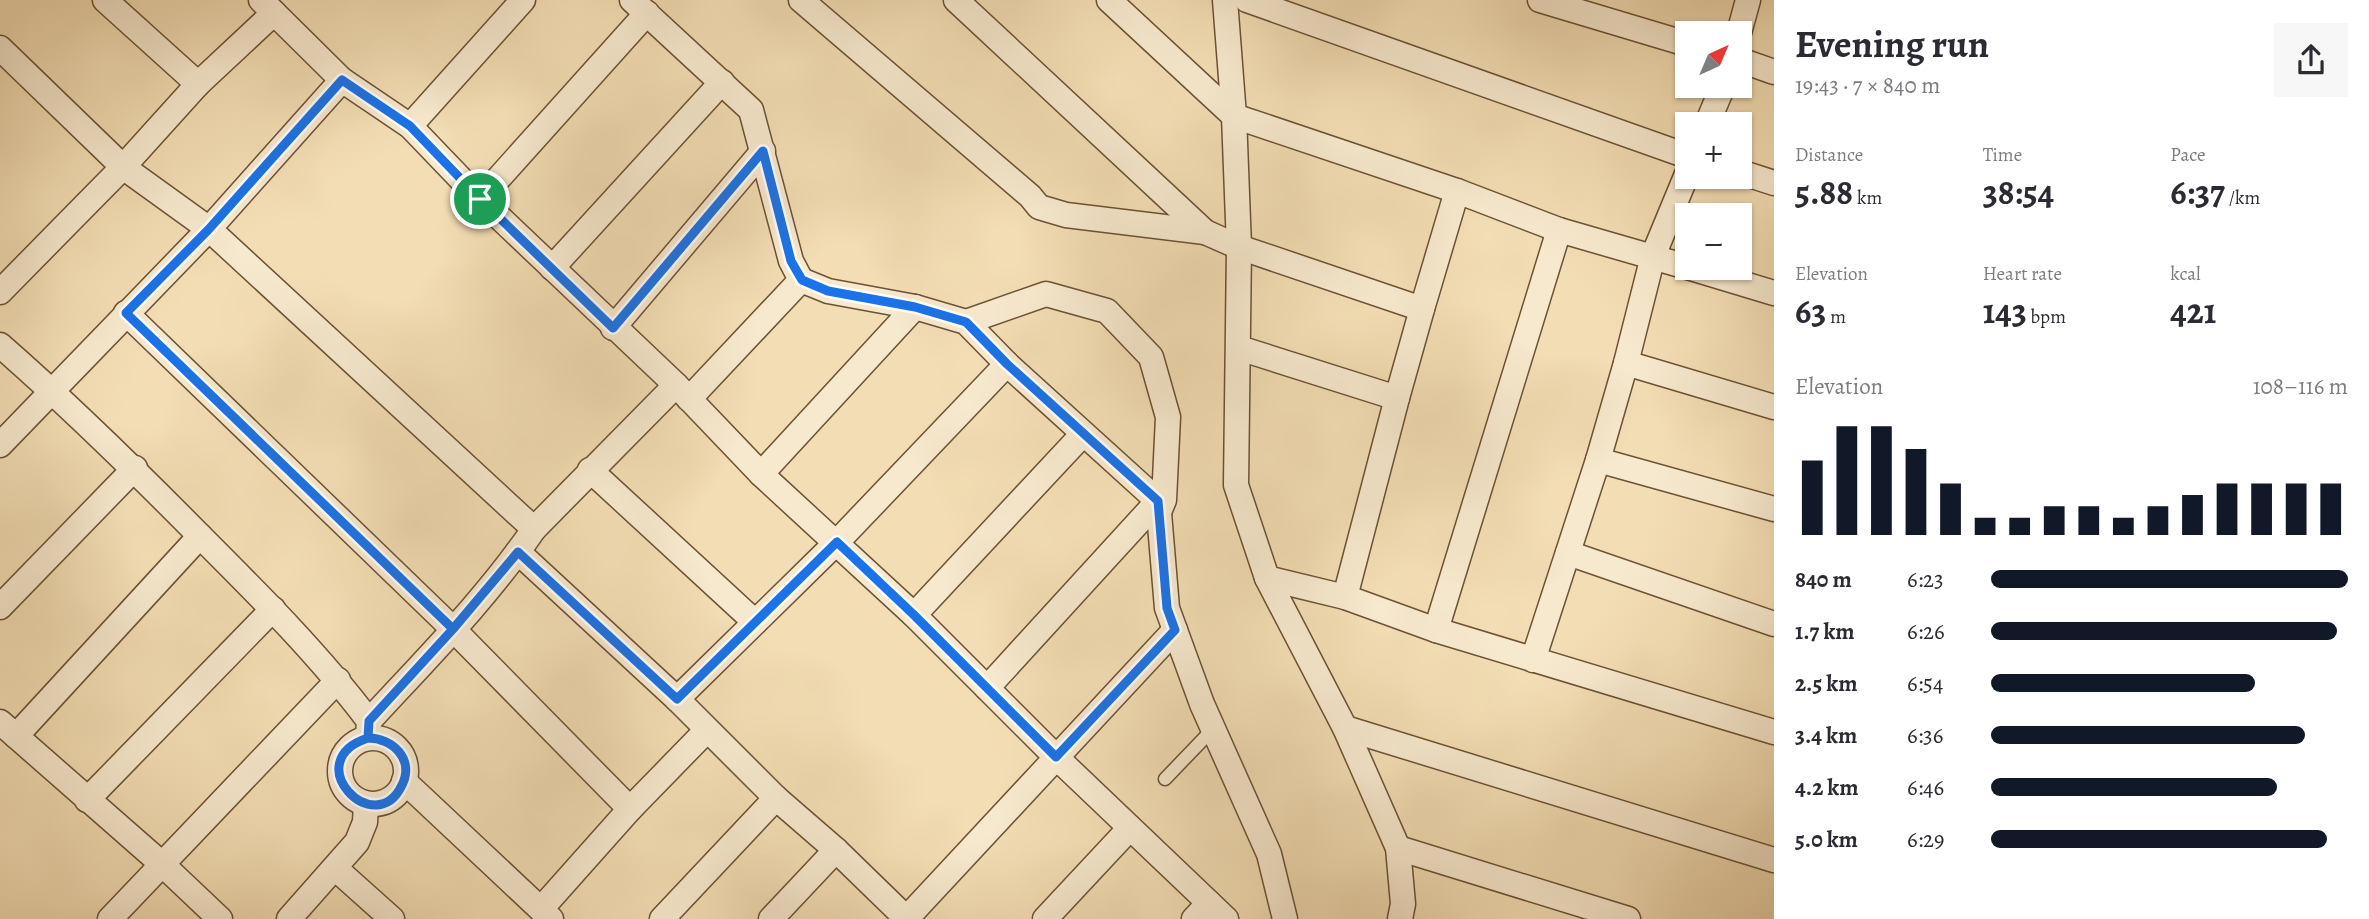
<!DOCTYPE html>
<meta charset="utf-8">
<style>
body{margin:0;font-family:Alegreya,serif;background:#f7f7f7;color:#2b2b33;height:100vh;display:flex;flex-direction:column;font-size:26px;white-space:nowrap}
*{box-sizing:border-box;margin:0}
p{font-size:23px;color:#7c7c81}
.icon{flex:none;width:38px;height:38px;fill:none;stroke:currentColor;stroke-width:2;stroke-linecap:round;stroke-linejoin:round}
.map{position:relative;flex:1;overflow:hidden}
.details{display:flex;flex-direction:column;background:#fff;width:595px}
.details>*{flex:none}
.needle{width:46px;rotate:44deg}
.fabs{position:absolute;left:1675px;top:21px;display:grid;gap:14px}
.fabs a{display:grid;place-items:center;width:77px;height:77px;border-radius:0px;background:#fff;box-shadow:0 2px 5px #0004;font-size:35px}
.pin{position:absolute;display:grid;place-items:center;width:60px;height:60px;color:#fff;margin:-30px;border:4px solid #fff;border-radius:50%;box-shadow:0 2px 7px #0007}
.round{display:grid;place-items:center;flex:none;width:74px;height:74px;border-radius:0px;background:#f7f7f7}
.headline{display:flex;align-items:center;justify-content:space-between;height:119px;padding:0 21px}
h1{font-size:38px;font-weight:700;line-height:52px}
.stats{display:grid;grid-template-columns:repeat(3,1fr);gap:10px;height:119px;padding:7px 21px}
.stats div{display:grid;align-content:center}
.stats b{font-size:35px;font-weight:700}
.stats small{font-size:19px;font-weight:400}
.stats p{font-size:19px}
.chart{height:196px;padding:14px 21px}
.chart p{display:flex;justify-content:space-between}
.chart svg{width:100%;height:126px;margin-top:7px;stroke:#111827;stroke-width:6}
ul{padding:0 21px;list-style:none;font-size:23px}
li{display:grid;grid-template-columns:112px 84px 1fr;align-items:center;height:52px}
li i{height:18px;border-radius:9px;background:#111827}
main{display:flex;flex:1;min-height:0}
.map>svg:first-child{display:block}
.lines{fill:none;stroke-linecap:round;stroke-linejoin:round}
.lane-casing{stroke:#6c5134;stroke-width:15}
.street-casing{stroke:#6c5134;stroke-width:27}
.lane{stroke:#f7e9ce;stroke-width:12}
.street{stroke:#f7e9ce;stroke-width:24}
.route-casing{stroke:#fff;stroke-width:14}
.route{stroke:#1a73e8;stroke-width:9}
</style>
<main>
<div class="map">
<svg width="1774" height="919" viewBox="0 0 1774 919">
<rect width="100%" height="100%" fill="#f3ddb4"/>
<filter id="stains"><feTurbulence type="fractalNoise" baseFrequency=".00286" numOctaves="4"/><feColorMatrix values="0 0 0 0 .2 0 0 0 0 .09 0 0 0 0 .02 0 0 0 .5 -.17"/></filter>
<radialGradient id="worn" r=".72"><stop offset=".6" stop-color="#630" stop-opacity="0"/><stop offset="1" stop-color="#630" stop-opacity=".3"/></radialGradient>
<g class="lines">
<g class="lane-casing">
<polyline id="lane" points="1165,779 1213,729"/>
</g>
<g class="street-casing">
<g id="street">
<polyline points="105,0 198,84"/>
<polyline points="261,0 342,80 410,126 480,199 676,385 761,474 914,615 1056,757 1226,919"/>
<polyline points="632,0 751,110 791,261 801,280 689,399"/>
<polyline points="801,0 1030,196 1039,207 1066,215 1205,232 1239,247 1422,309 1457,191"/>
<polyline points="956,0 1205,232"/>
<polyline points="1109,0 1234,116 1457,191 1559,230 1687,267"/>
<polyline points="1225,0 1234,116 1239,247 1236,485 1267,578 1345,728 1398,848 1403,904 1400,919"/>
<polyline points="1247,0 1687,156"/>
<polyline points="1540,0 1687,44"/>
<polyline points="1739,33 1748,0"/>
<polyline points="0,48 123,167 209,229 534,529"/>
<polyline points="1740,60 1774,72"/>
<polyline points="1707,124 1723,86"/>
<polyline points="410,126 523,0"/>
<polyline points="1740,172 1774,183"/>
<polyline points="480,199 647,13"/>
<polyline points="552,268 722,82"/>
<polyline points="1691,268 1774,293"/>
<polyline points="801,280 828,291 915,307 966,322 1007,364 1158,501 1167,608 1202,704 1269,854 1285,919"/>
<polyline points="0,292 123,167 198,84 274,13"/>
<polyline points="126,313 453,629 630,809"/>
<polyline points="966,322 1046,294 1107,311 1151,357 1168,417 1164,500 1159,512"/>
<polyline points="613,328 763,151"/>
<path d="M0 345C71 407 138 473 204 540 262 598 320 656 369 721L368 738"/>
<polyline points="1239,348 1397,398 1422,309"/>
<polyline points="1626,363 1774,407"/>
<polyline points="0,445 209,229 342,80"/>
<polyline points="1598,460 1774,509"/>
<polyline points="590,470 755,622"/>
<polyline points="761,474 915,307"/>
<polyline points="518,552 677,699 776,798 836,850 907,919"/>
<polyline points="1568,553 1774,624"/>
<polyline points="1267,578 1345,597 1436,630 1774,732"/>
<polyline points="1345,597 1397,398"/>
<polyline points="0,607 135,468"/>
<polyline points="914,615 1083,434"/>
<polyline points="1436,630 1559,230"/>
<polyline points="1533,660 1598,460 1626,363 1653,256 1687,174"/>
<polyline points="987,688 1158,501"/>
<polyline points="677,699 837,542 1007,364"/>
<path d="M369 721C426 659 487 598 534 529L676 385"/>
<polyline points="0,722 163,865 220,919"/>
<polyline points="1345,728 1774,860"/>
<polyline points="16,736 200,536"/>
<circle cx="373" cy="771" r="33"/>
<polyline points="404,781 551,919"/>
<polyline points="87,800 273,609"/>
<polyline points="1398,848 1628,919"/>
<polyline points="335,868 392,919"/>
<polyline points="541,909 630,809 707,730"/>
<polyline points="110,919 338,680"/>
<polyline points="289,919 357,842 365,822 366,804"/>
<polyline points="662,919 776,798"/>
<polyline points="771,919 836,850"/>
<polyline points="906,919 1175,630"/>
<polyline points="1045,919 1130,828"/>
<polyline points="1194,919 1209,903"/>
</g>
</g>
<use href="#lane" class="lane"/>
<use href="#street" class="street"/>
</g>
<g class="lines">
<g class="route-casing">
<path id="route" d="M480 199 410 126 342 80 209 229 126 313 453 629 369 721 368 738C297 761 375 842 402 785 415 759 392 738 368 738L369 721 453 629 518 552 677 699 837 542 914 615 1056 757 1175 630 1167 608 1158 501 1007 364 966 322 915 307 828 291 802 280 791 261 763 151 613 328 480 199"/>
</g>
<use href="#route" class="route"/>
</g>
<rect width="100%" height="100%" filter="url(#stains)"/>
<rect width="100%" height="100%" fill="url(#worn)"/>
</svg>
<div class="fabs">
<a><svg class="needle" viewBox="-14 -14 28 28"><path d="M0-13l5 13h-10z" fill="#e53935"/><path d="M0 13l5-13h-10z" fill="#7c7c81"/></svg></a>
<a>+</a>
<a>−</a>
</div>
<div class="pin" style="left:480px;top:199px;background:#1e9e55"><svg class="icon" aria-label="arrive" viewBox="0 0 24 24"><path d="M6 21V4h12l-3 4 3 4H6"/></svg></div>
</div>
<section class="details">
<div class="headline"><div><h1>Evening run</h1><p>19:43 · 7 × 840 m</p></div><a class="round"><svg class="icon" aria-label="share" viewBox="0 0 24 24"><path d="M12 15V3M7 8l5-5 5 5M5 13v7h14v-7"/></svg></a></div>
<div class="stats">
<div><p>Distance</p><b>5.88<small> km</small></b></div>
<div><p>Time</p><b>38:54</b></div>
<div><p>Pace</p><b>6:37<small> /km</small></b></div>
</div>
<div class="stats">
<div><p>Elevation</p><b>63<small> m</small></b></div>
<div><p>Heart rate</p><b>143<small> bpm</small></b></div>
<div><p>kcal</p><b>421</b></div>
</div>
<div class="chart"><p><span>Elevation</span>108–116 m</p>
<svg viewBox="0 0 160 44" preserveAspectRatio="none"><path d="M5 44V18M15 44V6M25 44V6M35 44V14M45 44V26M55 44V38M65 44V38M75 44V34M85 44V34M95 44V38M105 44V34M115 44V30M125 44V26M135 44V26M145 44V26M155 44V26"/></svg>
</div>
<ul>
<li><b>840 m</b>6:23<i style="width:100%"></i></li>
<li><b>1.7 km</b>6:26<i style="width:97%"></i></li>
<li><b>2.5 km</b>6:54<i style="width:74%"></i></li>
<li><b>3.4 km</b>6:36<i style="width:88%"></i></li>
<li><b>4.2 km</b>6:46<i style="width:80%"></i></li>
<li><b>5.0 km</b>6:29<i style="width:94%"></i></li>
</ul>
</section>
</main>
